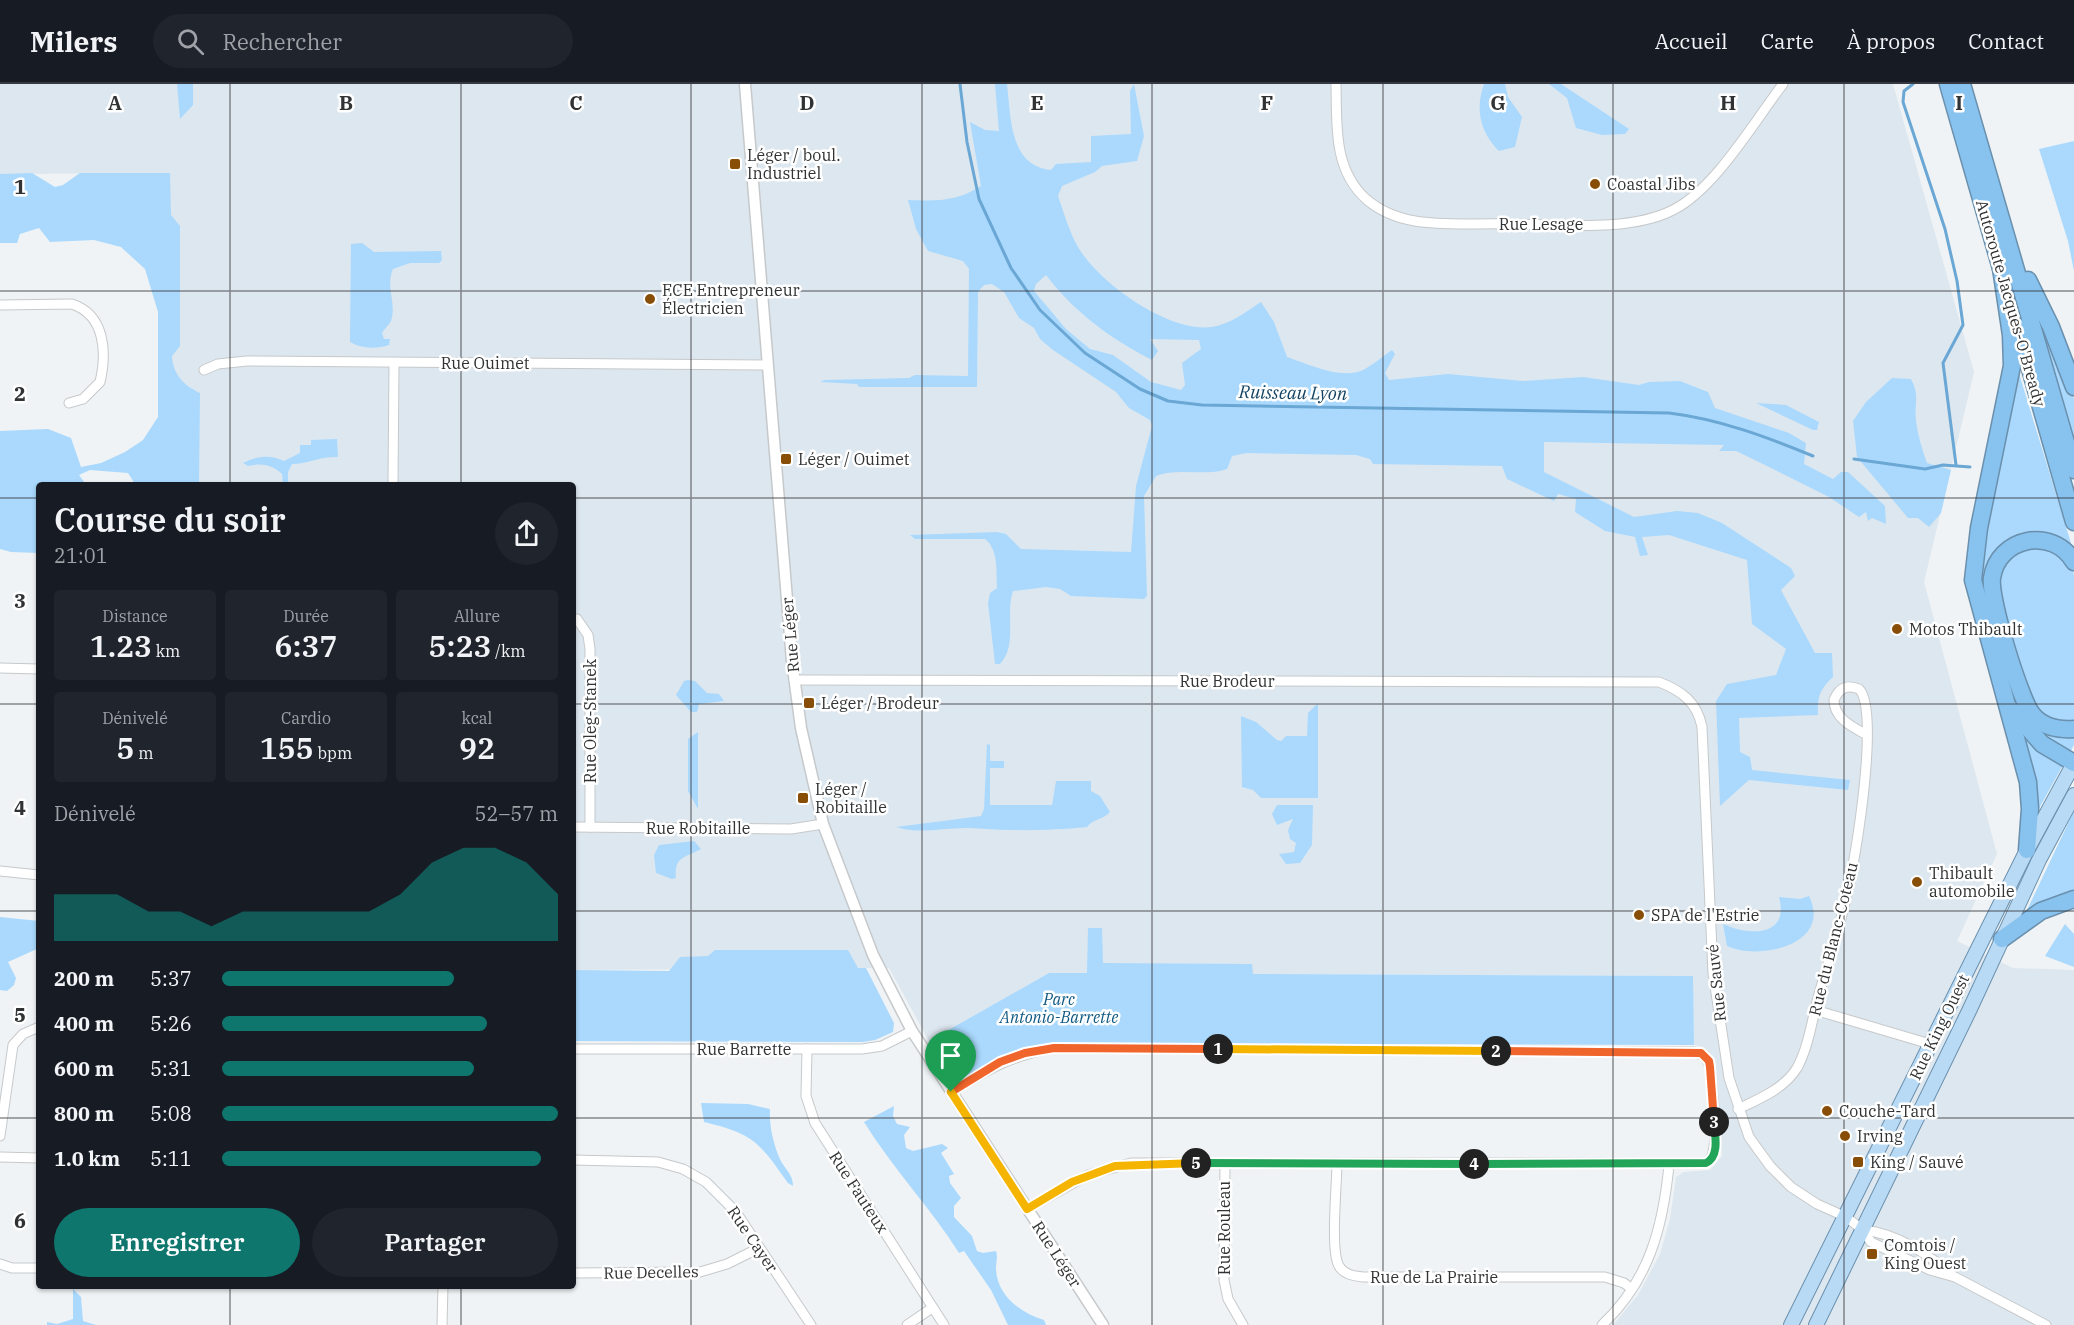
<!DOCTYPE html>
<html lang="fr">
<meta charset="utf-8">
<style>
body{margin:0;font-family:"IBM Plex Serif",serif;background:#20242c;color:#f1f3f6;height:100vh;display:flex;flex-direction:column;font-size:22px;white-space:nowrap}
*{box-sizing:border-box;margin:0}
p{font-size:20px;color:#9ea1a6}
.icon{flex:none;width:33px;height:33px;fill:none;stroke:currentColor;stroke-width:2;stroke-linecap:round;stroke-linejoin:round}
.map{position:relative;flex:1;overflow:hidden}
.drawer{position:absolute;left:36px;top:398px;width:540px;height:807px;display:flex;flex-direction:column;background:#171b24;border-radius:6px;box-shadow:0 2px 4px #0004}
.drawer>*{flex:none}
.pin{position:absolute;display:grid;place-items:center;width:51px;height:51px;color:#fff;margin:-62px -26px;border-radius:50% 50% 50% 0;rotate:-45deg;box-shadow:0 0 6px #0007}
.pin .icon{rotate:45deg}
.km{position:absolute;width:30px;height:30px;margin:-15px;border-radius:50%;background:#222;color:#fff;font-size:16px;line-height:30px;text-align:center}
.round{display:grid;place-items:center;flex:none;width:63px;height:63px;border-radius:32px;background:#20242c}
.headline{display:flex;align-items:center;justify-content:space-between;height:102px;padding:0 18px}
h1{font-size:33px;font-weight:600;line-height:45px}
.stats{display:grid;grid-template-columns:repeat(3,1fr);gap:9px;height:102px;padding:6px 18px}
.stats div{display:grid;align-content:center;border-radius:6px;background:#20242c;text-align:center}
.stats b{font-size:30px;font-weight:600}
.stats small{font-size:16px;font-weight:400}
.stats p{font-size:16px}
.chart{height:168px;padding:12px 18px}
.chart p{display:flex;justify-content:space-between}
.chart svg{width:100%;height:108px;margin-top:6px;fill:#0f766e;opacity:.7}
.primary-button{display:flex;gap:12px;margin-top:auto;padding:12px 18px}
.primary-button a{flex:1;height:69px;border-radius:36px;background:#0f766e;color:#fff;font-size:24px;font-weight:600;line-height:69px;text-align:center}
.primary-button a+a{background:#20242c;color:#f1f3f6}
ul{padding:0 18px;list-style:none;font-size:20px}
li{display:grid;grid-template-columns:96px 72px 1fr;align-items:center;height:45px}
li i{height:15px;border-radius:8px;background:#0f766e}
header{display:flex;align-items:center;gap:36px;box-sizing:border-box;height:84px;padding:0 30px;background:#171b24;border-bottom:2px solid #363941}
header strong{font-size:28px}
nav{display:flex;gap:33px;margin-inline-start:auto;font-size:21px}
.search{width:420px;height:54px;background:#20242c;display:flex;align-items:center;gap:15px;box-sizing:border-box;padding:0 21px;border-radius:33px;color:#9ea1a6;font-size:22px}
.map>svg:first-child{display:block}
.built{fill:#dde7ef}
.green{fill:#aad9fd;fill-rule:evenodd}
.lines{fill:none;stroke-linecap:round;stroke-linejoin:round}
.stream{stroke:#6aa7d4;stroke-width:3}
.minor-casing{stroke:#c6c9cb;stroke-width:11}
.tertiary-casing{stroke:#c6c9cb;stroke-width:13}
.primary-casing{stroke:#6a90ad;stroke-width:16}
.motorway-casing{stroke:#6a90ad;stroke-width:19}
.minor{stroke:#fff;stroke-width:9}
.tertiary{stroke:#fff;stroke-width:10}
.primary{stroke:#b8daf5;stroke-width:14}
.motorway{stroke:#88c2ef;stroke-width:16}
.split-1-casing{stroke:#fff;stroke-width:12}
.split-2-casing{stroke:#fff;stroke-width:12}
.split-3-casing{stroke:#fff;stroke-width:12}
.split-4-casing{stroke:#fff;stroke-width:12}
.split-5-casing{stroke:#fff;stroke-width:12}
.split-6-casing{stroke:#fff;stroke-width:12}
.split-1{stroke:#f0652b;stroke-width:8}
.split-2{stroke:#f5b400;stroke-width:8}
.split-3{stroke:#f0652b;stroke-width:8}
.split-4{stroke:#22a559;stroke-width:8}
.split-5{stroke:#22a559;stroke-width:8}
.split-6{stroke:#f5b400;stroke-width:8}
.grid{fill:none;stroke:#313233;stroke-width:1.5;stroke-opacity:0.55}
.poi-dot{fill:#884d06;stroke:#fff;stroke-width:2}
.labels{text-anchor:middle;stroke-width:5;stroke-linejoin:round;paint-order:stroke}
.poi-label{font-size:16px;fill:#313233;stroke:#fff;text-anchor:start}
.street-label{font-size:16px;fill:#313233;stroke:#fff}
.park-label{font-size:16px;font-style:italic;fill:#105984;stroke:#fff}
.water-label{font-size:18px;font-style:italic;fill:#144363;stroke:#fff}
.grid-label{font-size:20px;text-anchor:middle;font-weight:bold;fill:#313233;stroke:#fff;stroke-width:5;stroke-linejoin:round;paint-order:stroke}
</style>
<header>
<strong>Milers</strong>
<div class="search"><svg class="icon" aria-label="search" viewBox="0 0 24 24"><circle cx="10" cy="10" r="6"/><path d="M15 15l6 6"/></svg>Rechercher</div>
<nav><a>Accueil</a><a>Carte</a><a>À propos</a><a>Contact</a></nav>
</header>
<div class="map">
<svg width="2074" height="1241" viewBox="0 0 2074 1241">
<rect width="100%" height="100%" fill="#eff3f5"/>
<polygon class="built" points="0,0 1893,0 1974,288 1924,498 1997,770 1957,857 2013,884 2074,886 2074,1241 1613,1241 1638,1211 1660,1170 1670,1135 1676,1093 1684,1088 1710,1086 1722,1072 1715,974 1703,963 1694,961 1692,892 1049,889 929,957 889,884 573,886 573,400 171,400 170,89 0,90"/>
<g class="green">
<polygon points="177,0 193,0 193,21 180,35"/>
<path d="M995 0H1007C1011 33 1009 82 1051 86L1056 80 1091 78V52L1131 50 1130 7 1134 0 1144 52 1137 77 1102 82 1095 88 1062 102 1058 112C1064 129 1069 147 1078 163 1099 199 1169 249 1212 243 1230 240 1246 228 1261 218L1274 238 1287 273C1308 280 1343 297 1365 285 1374 280 1383 272 1392 266L1395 270 1385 289 1389 296 1448 290 1523 297 1583 293 1639 301 1649 298 1680 297 1708 308 1715 324 1789 349 1806 359 1804 380 1833 395 1841 388H1848L1885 422 1886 440 1872 434 1868 437 1866 428 1859 433 1829 413 1765 381 1736 367H1719L1724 361 1544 358V388L1634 433 1677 427 1698 429 1722 439 1791 484 1795 492 1781 506 1815 569H1832L1833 593C1820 605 1817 613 1818 631L1739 634 1740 668 1750 673 1752 686 1850 696 1848 706 1749 696 1720 722 1716 617 1727 600 1776 591 1786 565 1752 540 1747 476 1669 451 1642 453 1648 471 1640 472 1635 453 1605 447 1575 428 1576 415 1558 410 1554 417 1507 395 1502 382 1373 380 1370 375 1356 371 1247 369 1232 372 1227 385C1204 393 1179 383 1156 392L1144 412 1147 512 1144 515 1071 512 1060 505 1046 503 1013 507C1005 530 1018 561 1000 580H995L988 519 990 509 997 504C996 488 999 466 985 455H915L910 451 997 448 1006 450 1021 465 1131 468 1136 402 1152 342 1150 336 1129 324 1116 308 1053 266 1040 255 1034 244 1019 234 1004 208 992 200 984 201 978 208 977 303H859L857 300 820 298 825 296 909 294 915 291 968 292 969 185 963 177 928 167 916 145 908 116C937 117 955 118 981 102L970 38 985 46 999 47ZM1046 191C1074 228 1111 255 1152 276L1158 267 1150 255 1199 256 1201 265 1182 279 1185 301 1181 306 1151 298 1113 271 1090 265 1066 245 1034 207 1036 200Z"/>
<path d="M1484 0H1505L1508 13 1522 33 1515 63 1499 67C1480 48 1475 25 1484 0Z"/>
<polygon points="1549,0 1561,0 1629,45 1625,50 1602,51 1576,44 1567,14"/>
<polygon points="2074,57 2074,187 2068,157 2039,65"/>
<path d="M32 89 55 103 63 101 80 89H170L171 131 180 142V262L172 272C173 290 183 301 200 309L199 400H135L128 389 90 386 79 391 85 399 91 400H39V469L11 468 0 465V347L48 345 71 354 81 383 101 379 125 368 143 356 158 333V228L145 185 121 163 94 156 50 158 39 144 20 150 17 159H0V90Z"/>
<path d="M362 159 374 168 441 167 442 176 439 179H410L393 185C385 203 397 219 391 237 389 241 384 245 382 249L384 255H390L389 261C376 265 361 265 350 258L351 160Z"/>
<polygon points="2033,217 2074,315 2074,353"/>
<polygon points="2017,283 2071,459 2036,448 2026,450 1995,468 2013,607 2017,620 2074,651 2074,661 2036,730 1981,515 1980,465"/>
<path d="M1892 294 1911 295C1920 312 1914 320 1916 337 1918 352 1922 365 1927 379L1951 386 1941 429 1929 443 1918 434H1908L1857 373 1853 337 1866 318Z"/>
<polygon points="1756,319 1786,321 1819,338 1817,346 1813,346"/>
<path d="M337 355 338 373C321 372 303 381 292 380L288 388V400H283L282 390C271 380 261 379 248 382L243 379C256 372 270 370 284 377L300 369V361H311V356Z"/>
<polygon points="2050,463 2072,484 2074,491 2074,637 2063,638 2046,632 2039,627 2028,608 1999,505 2001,487 2018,466"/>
<polygon points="688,596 695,597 707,609 719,610 724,617 699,620 697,628 691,628 676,611 684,597"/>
<polygon points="1316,621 1318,621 1318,714 1261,714 1253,706 1242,703 1241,632 1256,638 1277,656 1281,657 1286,652 1307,652 1308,629"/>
<polygon points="698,648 698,725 688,707 688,655"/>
<path d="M987 660 990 661V677H1004V684H990V721H1052L1056 697H1091V707L1100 712 1110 728C1103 736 1094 734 1087 743 1045 747 1012 747 970 744 945 743 921 751 896 743L981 732 984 725Z"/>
<polygon points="1277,721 1313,721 1312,761 1300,779 1286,780 1279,770 1294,768 1296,759 1290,755 1288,746 1293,735 1277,741 1272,730"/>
<polygon points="2074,727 2074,808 2026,828"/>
<path d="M694 757 701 765C685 774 674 772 676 794L672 795 656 789 654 771 659 761Z"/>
<path d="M1809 812C1833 861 1759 877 1727 862L1723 840C1749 852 1790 853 1779 813L1800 815Z"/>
<polygon points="0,833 39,837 39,864 8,878 16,894 14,901 7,907 0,906"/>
<polygon points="2065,840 2074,850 2074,883 2045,872"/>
<path d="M1088 844H1102L1103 879 1252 880 1253 890 1693 892 1694 961 1060 959C1031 962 1009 969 984 983 975 988 964 998 954 995L929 957 1049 889H1087Z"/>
<polygon points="715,866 848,866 858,884 866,884 894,939 893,948 875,956 863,958 573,957 573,886 669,887 680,873 708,872"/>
<path d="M701 1019 748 1020 770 1025C769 1041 773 1058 779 1073 783 1084 793 1089 793 1102L788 1099C759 1058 754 1050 704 1038Z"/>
<path d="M894 1022 893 1032 897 1040 910 1043 904 1051 906 1064 913 1067 942 1060 948 1064 941 1069 954 1090 949 1092 950 1099 961 1114 954 1122V1133L972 1152 977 1167 983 1169 996 1167C998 1173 996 1178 996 1185 997 1212 1021 1229 1044 1236L1046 1241H1008L991 1206 964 1167 959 1169C930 1123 893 1085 864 1038Z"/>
<polygon points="73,1205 81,1213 83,1237 96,1241 47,1241 47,1238 57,1240 73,1235"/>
</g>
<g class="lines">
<g class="stream">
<path d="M960 0 967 58 979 115 1011 184 1040 226 1085 269 1140 305 1168 317 1202 321 1669 329C1719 335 1767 353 1813 372"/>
<polyline points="1913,0 1904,7 1903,18 1945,145 1957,197 1963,241 1943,279 1956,381"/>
<polyline points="1854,375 1925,385 1943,381 1970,383"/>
</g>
<g class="minor-casing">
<g id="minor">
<path d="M1336 0C1337 41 1333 85 1366 115 1380 127 1397 134 1415 137 1445 142 1477 139 1507 140 1556 140 1628 149 1673 126 1715 105 1754 38 1783 0"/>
<path d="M0 221 72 220C105 231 107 268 100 298L83 315 69 319"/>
<polyline points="204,286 218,280 247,277 767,281"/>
<polyline points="393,400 394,279"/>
<polyline points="577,535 588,551 590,565 590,743"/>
<polyline points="0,584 39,585"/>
<path d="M794 596 1659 598C1682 607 1697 618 1702 643L1713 889 1729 994 1749 1053 1770 1082 1791 1103 1817 1120 1846 1133 1863 1146 1871 1158 1930 1186 1955 1193 2046 1241"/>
<polyline points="573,743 791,745 823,740"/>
<polyline points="0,787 39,791"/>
<polyline points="1815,926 1930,960"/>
<polyline points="573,965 862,965 882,962 912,947"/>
<polyline points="807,965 806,1012 815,1039 944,1241"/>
<path d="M951 1008C989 985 1009 972 1054 964L1694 968 1705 972 1710 983C1711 1002 1723 1070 1706 1079H1131L1088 1091 1027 1125"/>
<path d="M1738 1025C1759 1015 1784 1005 1797 984 1809 962 1812 935 1819 910 1829 876 1841 841 1848 805 1856 773 1880 625 1859 605 1847 600 1839 604 1834 616 1834 635 1853 643 1867 651"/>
<polyline points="0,1052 13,961 23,950 39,943"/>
<polyline points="0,1073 39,1074"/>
<polyline points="573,1076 658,1078 683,1085 706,1098 736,1128 811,1241"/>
<polyline points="1225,1079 1224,1196 1228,1215 1243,1241"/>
<path d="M1337 1079C1337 1100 1330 1167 1339 1182 1344 1191 1355 1192 1364 1193H1605L1624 1199 1632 1205"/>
<path d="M1863 1146C1895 1149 1929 1170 1953 1192"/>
<polyline points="0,1180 12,1184 39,1184"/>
<polyline points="573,1189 700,1188 727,1180 759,1164"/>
<polyline points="442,1241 443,1202"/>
<polyline points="907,1241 932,1224"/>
<path d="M1602 1241C1649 1197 1663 1143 1669 1081"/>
</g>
</g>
<g class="tertiary-casing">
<polyline id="tertiary" points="745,0 792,577 801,644 823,740 873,871 912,947 1103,1241"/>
</g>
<g class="primary-casing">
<g id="primary">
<polyline points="1791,1241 2027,766 2074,679"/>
<polyline points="1816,1241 1969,927 2039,776 2074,711"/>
</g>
</g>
<g class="motorway-casing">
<g id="motorway">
<polyline points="1948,0 2004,195"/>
<polyline points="1962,0 2074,386"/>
<polyline points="2001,184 2011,251 2012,282 1979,444 1973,496 2028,698 2030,725 2027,766"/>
<polyline points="2028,196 2051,243 2074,303"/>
<polyline points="2018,243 2074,438"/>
<path d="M2074 478C2053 442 1998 453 1992 494 1989 514 2020 615 2032 630 2042 643 2059 646 2074 645"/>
<polyline points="2012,626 2042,660 2074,679"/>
<polyline points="2002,855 2041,827 2074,815"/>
</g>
</g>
<use href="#minor" class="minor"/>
<use href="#tertiary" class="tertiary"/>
<use href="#primary" class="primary"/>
<use href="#motorway" class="motorway"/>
</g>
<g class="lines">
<g class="split-1-casing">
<polyline id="split-1" points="951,1008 1000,978 1025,969 1054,964 1218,965"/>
</g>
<g class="split-2-casing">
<polyline id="split-2" points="1218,965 1496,967"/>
</g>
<g class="split-3-casing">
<polyline id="split-3" points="1496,967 1701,969 1709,977 1710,983 1714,1038"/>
</g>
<g class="split-4-casing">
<path id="split-4" d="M1474 1080 1706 1079C1720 1072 1715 1051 1714 1038"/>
</g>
<g class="split-5-casing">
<polyline id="split-5" points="1196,1079 1474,1080"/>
</g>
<g class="split-6-casing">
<polyline id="split-6" points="951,1008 1027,1125 1072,1098 1115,1082 1196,1079"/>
</g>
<use href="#split-1" class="split-1"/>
<use href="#split-2" class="split-2"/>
<use href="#split-3" class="split-3"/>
<use href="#split-4" class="split-4"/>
<use href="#split-5" class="split-5"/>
<use href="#split-6" class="split-6"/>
</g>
<path class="grid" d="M230 0V400M461 0V400M691 0V1241M922 0V1241M1152 0V1241M1383 0V1241M1613 0V1241M1844 0V1241M0 207H2074M0 414H39M573 414H2074M0 620H39M573 620H2074M0 827H39M573 827H2074M0 1034H39M573 1034H2074M230 1202V1241M461 1202V1241"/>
<g class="poi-dot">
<rect x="729" y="74" width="12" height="12" rx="3"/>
<circle cx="1595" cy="100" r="6"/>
<circle cx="650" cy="215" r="6"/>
<rect x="780" y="369" width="12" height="12" rx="3"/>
<circle cx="1897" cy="545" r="6"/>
<rect x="803" y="613" width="12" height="12" rx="3"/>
<rect x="797" y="708" width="12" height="12" rx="3"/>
<circle cx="1917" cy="798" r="6"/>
<circle cx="1639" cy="831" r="6"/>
<circle cx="1827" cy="1027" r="6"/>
<circle cx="1845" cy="1052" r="6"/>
<rect x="1852" y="1072" width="12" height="12" rx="3"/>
<rect x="1866" y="1164" width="12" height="12" rx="3"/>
</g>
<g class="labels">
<g class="poi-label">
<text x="747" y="77">Léger / boul.<tspan x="747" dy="18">Industriel</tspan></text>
<text x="1607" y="106">Coastal Jibs</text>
<text x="662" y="212">ECE Entrepreneur<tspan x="662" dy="18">Électricien</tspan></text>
<text x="798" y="381">Léger / Ouimet</text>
<text x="1909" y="551">Motos Thibault</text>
<text x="821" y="625">Léger / Brodeur</text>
<text x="815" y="711">Léger /<tspan x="815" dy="18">Robitaille</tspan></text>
<text x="1929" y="795">Thibault<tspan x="1929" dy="18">automobile</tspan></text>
<text x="1651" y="837">SPA de l'Estrie</text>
<text x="1839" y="1033">Couche-Tard</text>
<text x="1857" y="1058">Irving</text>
<text x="1870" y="1084">King / Sauvé</text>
<text x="1884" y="1167">Comtois /<tspan x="1884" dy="18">King Ouest</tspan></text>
</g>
<g class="street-label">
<text x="1541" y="146">Rue Lesage</text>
<text transform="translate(2011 219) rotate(74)" y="6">Autoroute Jacques-O'Bready</text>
<text x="485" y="285">Rue Ouimet</text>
<text transform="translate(790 551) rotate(-95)" y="6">Rue Léger</text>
<text x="1227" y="603">Rue Brodeur</text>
<text transform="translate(590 637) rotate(-90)" y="6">Rue Oleg-Stanek</text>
<text x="698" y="750">Rue Robitaille</text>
<text transform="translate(1833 855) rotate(-76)" y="6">Rue du Blanc-Coteau</text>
<text transform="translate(1716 899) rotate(-96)" y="6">Rue Sauvé</text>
<text transform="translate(1939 943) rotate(-64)" y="6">Rue King Ouest</text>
<text x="744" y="971">Rue Barrette</text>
<text transform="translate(859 1108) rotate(57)" y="6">Rue Fauteux</text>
<text transform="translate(1224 1144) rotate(-90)" y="6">Rue Rouleau</text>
<text transform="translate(753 1155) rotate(56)" y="6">Rue Cayer</text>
<text transform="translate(1057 1170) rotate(57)" y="6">Rue Léger</text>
<text transform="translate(651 1188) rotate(-1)" y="6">Rue Decelles</text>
<text x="1434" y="1199">Rue de La Prairie</text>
</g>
<g class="park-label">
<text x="1059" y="921">Parc<tspan x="1059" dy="18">Antonio-Barrette</tspan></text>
</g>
<g class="water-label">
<text transform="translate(1293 309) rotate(1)" y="6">Ruisseau Lyon</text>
</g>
</g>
<g class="grid-label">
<text x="115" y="26">A</text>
<text x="346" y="26">B</text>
<text x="576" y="26">C</text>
<text x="807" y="26">D</text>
<text x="1037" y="26">E</text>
<text x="1267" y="26">F</text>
<text x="1498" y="26">G</text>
<text x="1728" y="26">H</text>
<text x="1959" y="26">I</text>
<text x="20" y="110">1</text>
<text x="20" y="317">2</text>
<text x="20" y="524">3</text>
<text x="20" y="731">4</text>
<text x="20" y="938">5</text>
<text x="20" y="1144">6</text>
</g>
</svg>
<div class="pin" style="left:951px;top:1008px;background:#1e9e55"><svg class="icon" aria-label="arrive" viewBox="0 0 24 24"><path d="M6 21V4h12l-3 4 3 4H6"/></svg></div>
<b class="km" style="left:1218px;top:965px">1</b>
<b class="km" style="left:1496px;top:967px">2</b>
<b class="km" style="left:1714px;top:1038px">3</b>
<b class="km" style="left:1474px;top:1080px">4</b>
<b class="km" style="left:1196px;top:1079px">5</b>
<section class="drawer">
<div class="headline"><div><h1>Course du soir</h1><p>21:01</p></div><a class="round"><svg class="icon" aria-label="share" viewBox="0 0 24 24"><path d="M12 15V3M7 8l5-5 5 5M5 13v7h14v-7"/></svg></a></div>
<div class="stats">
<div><p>Distance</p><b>1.23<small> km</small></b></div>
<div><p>Durée</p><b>6:37</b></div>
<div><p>Allure</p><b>5:23<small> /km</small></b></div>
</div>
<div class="stats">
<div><p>Dénivelé</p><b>5<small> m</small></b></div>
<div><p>Cardio</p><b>155<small> bpm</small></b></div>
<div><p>kcal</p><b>92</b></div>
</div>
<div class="chart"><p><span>Dénivelé</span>52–57 m</p>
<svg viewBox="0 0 160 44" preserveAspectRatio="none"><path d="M0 44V25L10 25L20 25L30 32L40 32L50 38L60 32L70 32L80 32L90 32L100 32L110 25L120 12L130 6L140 6L150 12L160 25V44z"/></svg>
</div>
<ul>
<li><b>200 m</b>5:37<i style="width:69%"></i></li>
<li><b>400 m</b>5:26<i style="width:79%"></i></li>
<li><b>600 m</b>5:31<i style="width:75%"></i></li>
<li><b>800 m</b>5:08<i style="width:100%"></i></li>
<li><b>1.0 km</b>5:11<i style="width:95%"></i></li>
</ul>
<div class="primary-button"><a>Enregistrer</a><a>Partager</a></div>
</section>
</div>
